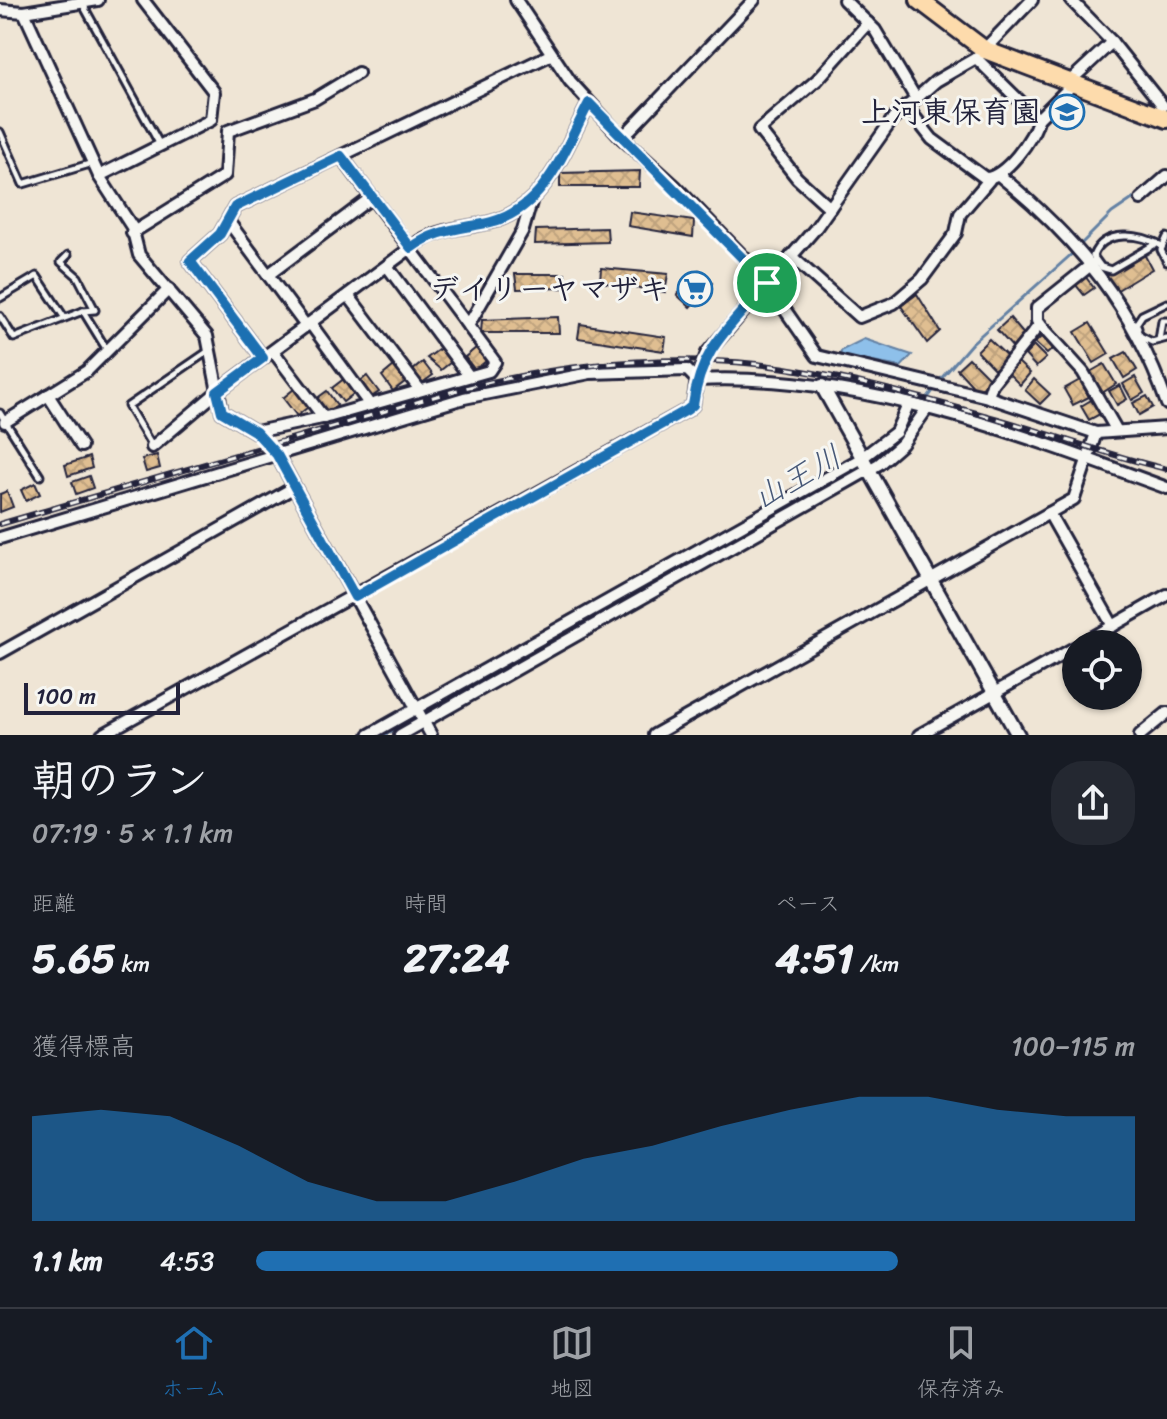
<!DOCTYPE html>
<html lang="ja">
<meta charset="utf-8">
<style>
body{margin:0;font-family:Sriracha,"Klee One",sans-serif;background:#242831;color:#f1f3f6;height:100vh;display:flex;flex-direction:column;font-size:30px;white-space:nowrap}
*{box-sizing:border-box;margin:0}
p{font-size:26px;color:#9ea1a6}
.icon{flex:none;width:44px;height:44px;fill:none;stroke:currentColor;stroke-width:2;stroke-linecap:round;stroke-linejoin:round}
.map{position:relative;height:735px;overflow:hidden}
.drawer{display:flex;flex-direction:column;background:#171b24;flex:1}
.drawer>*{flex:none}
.buttons{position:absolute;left:1062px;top:630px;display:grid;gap:16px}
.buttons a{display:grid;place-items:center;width:80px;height:80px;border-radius:50%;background:#171b24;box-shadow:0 2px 6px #0004;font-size:40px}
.scale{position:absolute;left:24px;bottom:20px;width:156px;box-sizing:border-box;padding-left:8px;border:4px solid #22223b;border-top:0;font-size:22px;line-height:28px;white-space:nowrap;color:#22223b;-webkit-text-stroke:6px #f6f6f2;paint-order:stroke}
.pin{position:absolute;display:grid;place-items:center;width:68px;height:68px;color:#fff;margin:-34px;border:4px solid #fff;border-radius:50%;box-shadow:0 2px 8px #0007}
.round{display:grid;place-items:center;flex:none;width:84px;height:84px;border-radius:32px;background:#242831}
.headline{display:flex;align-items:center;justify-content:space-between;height:136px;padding:0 32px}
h1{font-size:44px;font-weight:700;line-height:60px}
.metrics{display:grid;grid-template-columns:repeat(3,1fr);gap:12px;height:136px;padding:8px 32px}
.metrics div{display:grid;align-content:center}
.metrics b{font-size:40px;font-weight:700}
.metrics small{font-size:22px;font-weight:400}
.metrics p{font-size:22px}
.chart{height:224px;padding:16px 32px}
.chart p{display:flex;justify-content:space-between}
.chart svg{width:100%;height:144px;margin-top:8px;fill:#1f6fb2;opacity:.7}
ul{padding:0 32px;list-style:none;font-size:26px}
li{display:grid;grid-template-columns:128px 96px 1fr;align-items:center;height:60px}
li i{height:20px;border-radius:10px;background:#1f6fb2}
.tabs{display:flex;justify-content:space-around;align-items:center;height:112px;border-top:2px solid #363941;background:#171b24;font-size:22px;color:#9ea1a6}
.tabs a{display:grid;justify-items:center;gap:4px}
.tabs .selected{color:#1f6fb2}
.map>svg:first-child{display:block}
.water{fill:#8ec0ea;stroke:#6381a4;stroke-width:2}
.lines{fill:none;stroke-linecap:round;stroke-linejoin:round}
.stream{stroke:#6381a4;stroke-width:3}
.building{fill:url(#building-cross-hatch);stroke:#22223b;stroke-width:2}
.service-casing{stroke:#22223b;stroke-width:11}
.minor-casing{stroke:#22223b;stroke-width:16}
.tertiary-casing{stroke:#22223b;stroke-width:18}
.primary-casing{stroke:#22223b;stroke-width:22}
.service{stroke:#f6f6f2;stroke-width:5}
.minor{stroke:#f6f6f2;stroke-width:10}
.tertiary{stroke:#f6f6f2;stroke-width:12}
.primary{stroke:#fddbac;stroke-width:16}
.rail-casing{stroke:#22223b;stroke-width:6}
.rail{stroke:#f6f6f2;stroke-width:3;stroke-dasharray:9;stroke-linecap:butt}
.route-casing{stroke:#fff;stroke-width:16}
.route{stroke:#1f6fb2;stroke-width:10}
.labels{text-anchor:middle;stroke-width:6;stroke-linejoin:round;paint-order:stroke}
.poi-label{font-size:30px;font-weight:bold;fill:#22223b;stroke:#f6f6f2;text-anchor:end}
.water-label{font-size:32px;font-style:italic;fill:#485978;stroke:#f6f6f2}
</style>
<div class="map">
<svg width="1167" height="735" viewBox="0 0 1167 735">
<defs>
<pattern id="building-cross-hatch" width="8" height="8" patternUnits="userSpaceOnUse" patternTransform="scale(2)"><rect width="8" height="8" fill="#dfbe91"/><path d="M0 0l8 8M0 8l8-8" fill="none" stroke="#bfa37e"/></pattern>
</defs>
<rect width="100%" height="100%" fill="#efe5d5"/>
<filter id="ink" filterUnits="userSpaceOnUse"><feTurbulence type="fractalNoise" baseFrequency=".0125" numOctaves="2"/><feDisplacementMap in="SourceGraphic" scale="16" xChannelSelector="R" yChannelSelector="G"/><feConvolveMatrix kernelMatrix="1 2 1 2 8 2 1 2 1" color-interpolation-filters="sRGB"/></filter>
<g filter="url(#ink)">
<polygon class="water" points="864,339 912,355 901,367 839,356 842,350"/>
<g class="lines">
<g class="stream">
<polyline points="1079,246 1112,213 1140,194"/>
<polyline points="939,381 972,343 1074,252"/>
<polyline points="923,404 935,388"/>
<polyline points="898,441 919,411"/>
<polyline points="869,462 884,454"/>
<polyline points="423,713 863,465"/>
<polyline points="385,735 417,717"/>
</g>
</g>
<g class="building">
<polygon points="640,171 639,187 560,187 560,173"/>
<polygon points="630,212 694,221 693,237 628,226"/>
<polygon points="607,228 608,242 535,244 536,230"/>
<polygon points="1143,252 1152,269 1116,291 1106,275"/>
<polygon points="601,268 668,274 665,292 600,282"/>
<polygon points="699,270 712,283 690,307 677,295"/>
<polygon points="515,274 565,274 566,288 517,289"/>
<polygon points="1085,276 1094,288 1084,295 1075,284"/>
<polygon points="917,294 940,331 927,343 901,306"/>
<polygon points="558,317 559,333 481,333 482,320"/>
<polygon points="1010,318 1026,337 1014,349 997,330"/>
<polygon points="1090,323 1109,354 1094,363 1075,332"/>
<polygon points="580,324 666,337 664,351 578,338"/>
<polygon points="1045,333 1056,346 1047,354 1035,343"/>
<polygon points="989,339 1011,360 998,373 977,351"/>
<polygon points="1034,346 1046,358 1036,367 1025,355"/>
<polygon points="441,348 451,362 441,370 427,358"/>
<polygon points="476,348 486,361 475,370 465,357"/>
<polygon points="1126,352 1137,370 1124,378 1113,359"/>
<polygon points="969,358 990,379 978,392 957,369"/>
<polygon points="423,362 433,375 422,383 412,371"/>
<polygon points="1018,362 1030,373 1020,385 1009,374"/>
<polygon points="1104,364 1116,384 1102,393 1090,372"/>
<polygon points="394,366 406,381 393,391 382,376"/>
<polygon points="367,376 379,392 370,398 359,382"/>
<polygon points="1135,377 1144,393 1132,400 1123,384"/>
<polygon points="345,378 356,392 343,402 332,388"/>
<polygon points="1034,379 1050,394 1040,404 1025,390"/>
<polygon points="1080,380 1089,397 1073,405 1064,389"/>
<polygon points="1120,385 1127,399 1117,405 1109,391"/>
<polygon points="294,389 308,407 297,416 283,398"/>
<polygon points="327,391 337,405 326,412 316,399"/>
<polygon points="1147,396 1153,407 1139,415 1133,403"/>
<polygon points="1093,399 1100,414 1089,420 1081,406"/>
<polygon points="157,455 160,468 146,472 142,459"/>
<polygon points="89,457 92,468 68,476 65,465"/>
<polygon points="89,476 93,488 76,494 72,482"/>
<polygon points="35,483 40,494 26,501 21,490"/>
<polygon points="7,491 13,507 0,512 0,494"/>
</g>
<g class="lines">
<g class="service-casing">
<g id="service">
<polyline points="83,5 160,145"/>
<polyline points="0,132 23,184 93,163"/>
<polyline points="1167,237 1161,250 1167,262"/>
<path d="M1157 243 1111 270 1101 267 1093 256C1104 228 1141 234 1162 246"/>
<polyline points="68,255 61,262 78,277 95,310 83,311 107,350"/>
<polyline points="0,298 37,276 64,317"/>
<polyline points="0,316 14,338 83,311"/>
<polyline points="1138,328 1136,324 1142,315 1167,303"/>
<polyline points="1142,337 1152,342 1167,338"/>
<polyline points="1159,340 1162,321 1167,321"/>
<polyline points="0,413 40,476"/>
<polyline points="257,433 277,455"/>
<polyline points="152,446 128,406 210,350"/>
</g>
</g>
<g class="minor-casing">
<g id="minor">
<polyline points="516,0 570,81 622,138 676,187 760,274 817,356 988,397 1096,433 1167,428"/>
<polyline points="844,0 875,30 915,97"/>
<polyline points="1071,0 1112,42 1163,106"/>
<polyline points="0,10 24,12 98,0"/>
<polyline points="24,12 99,176 132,227 139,255 207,336 222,412 256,432 331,416 489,371 495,362 341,156"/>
<polyline points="1069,82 1112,42"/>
<path d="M906 106 932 139 985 178C1004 179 1035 137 1038 119L976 58"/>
<polyline points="1038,119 1073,84"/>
<polyline points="622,138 754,0"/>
<path d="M999 175C1077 238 1134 308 1167 404"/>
<polyline points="99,176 211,120 214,92 143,0"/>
<polyline points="1141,199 1167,176"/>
<polyline points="830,208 797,178 759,130 817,80 868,23"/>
<polyline points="228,221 306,326"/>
<polyline points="132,233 225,175 228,131 315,99 358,73"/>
<polyline points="791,256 859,317 894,303 922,279 956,233 960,214 989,180"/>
<polyline points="1092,264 1037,308 1037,321 1083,372 1117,431"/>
<polyline points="387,266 469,376"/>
<polyline points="268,275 372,197"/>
<polyline points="348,295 420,390"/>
<polyline points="310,323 370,405"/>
<polyline points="468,326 523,230 531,202"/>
<polyline points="273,351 324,418"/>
<polyline points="263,358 190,261 220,234 235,207 550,55"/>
<polyline points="48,395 81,446"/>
<polyline points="988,397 992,384 1040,324"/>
<polyline points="5,422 87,371 169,289"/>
<path d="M152 447 217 392 420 241C443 228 466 228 491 222 546 208 565 148 589 103"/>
<polyline points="277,455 431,735"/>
<polyline points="1049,513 1113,626"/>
<path d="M0 538 464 398 590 373 687 370 697 380C857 372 1019 433 1167 488"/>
<polyline points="1081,644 1167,595"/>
<polyline points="0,653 293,488"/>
<polyline points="102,735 687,410 693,405 697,380 707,353 815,229 892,120 936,81 976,58 1032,0"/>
<polyline points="369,735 862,458 896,432 908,405"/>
<polyline points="400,735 879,464 902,444 926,410"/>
<polyline points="654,735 1074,499 1096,433"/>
<polyline points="919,735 1076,647"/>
<polyline points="1140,735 1167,713"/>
</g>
</g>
<g class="tertiary-casing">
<polyline id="tertiary" points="822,386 1018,735"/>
</g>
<g class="primary-casing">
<polyline id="primary" points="919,0 985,50 1167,119"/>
</g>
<use href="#service" class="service"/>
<use href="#minor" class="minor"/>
<use href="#tertiary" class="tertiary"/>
<use href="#primary" class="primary"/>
<g class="rail-casing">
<path id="rail" d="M0 524 461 389C557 365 658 354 756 364 833 373 912 395 987 416 1047 432 1106 455 1167 469"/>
</g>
<use href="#rail" class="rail"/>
</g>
</g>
<g class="lines" filter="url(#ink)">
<g class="route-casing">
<path id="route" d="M589 103 767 283C731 327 701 346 693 405L687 410 355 597 277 455 256 432 222 412 217 392 263 358 190 261 220 234 235 207 341 156 411 248C436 229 461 229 491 222 546 208 565 148 589 103Z"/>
</g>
<use href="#route" class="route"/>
</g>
<defs>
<g id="school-ring" transform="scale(1.8)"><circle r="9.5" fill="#f6f6f2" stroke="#1f6fb2" stroke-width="1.5"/><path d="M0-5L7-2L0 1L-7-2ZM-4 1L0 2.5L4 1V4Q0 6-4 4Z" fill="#1f6fb2"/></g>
<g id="supermarket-ring" transform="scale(1.8)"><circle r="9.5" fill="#f6f6f2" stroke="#1f6fb2" stroke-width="1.5"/><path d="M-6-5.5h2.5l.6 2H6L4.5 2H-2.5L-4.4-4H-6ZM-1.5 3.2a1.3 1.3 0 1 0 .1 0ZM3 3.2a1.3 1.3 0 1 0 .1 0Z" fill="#1f6fb2"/></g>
</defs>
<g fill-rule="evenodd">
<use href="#school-ring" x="1067" y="112"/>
<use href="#supermarket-ring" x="695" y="289"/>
</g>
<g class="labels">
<g class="poi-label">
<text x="1041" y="122">上河東保育園</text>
<text x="669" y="299">デイリーヤマザキ</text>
</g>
<g class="water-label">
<text transform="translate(797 477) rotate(-29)" y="11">山王川</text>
</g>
</g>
</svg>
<div class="buttons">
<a><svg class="icon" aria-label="locate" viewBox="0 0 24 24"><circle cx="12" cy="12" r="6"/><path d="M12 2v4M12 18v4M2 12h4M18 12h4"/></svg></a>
</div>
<div class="scale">100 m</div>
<div class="pin" style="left:767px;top:283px;background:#1e9e55"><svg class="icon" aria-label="arrive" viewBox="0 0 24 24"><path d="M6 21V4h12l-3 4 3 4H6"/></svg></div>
</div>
<section class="drawer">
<div class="headline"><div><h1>朝のラン</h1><p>07:19 · 5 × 1.1 km</p></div><a class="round"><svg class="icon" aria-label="share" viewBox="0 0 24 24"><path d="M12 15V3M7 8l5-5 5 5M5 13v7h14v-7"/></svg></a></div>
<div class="metrics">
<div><p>距離</p><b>5.65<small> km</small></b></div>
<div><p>時間</p><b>27:24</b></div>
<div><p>ペース</p><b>4:51<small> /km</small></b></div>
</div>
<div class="chart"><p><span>獲得標高</span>100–115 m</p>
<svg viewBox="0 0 160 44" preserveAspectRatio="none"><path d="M0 44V12L10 10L20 12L30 21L40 32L50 38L60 38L70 32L80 25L90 21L100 15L110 10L120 6L130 6L140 10L150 12L160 12V44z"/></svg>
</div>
<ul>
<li><b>1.1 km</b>4:53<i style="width:73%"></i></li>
</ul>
</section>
<nav class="tabs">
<a class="selected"><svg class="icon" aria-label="home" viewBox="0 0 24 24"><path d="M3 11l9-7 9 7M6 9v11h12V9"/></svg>ホーム</a>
<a><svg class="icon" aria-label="map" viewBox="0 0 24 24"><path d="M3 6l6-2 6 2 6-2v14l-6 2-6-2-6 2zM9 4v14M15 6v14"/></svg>地図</a>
<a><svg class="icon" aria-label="saved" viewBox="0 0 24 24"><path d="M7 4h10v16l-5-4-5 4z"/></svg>保存済み</a>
</nav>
